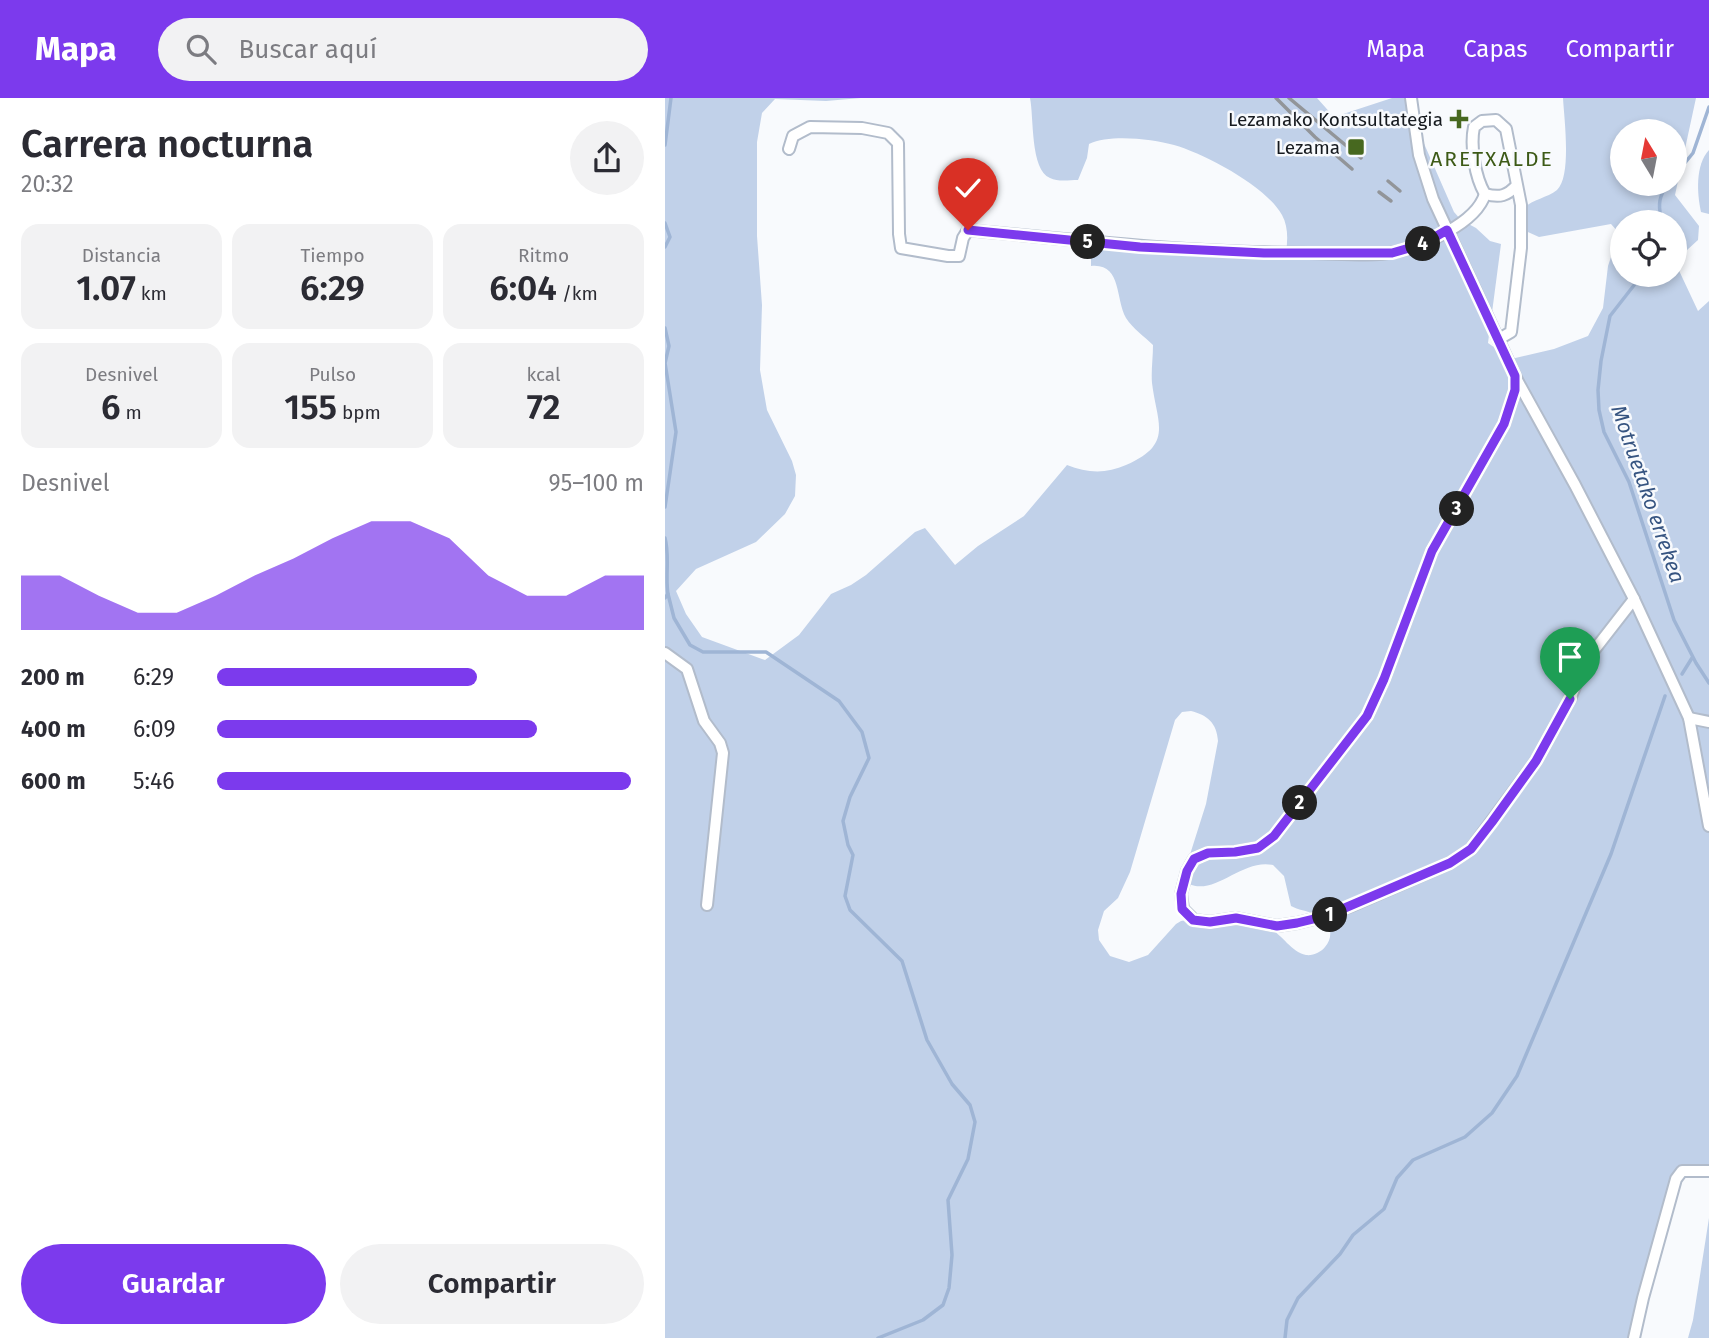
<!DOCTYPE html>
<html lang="es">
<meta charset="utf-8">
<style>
body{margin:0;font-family:"Fira Sans",sans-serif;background:#f2f2f3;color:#2b2b33;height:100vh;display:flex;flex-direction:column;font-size:26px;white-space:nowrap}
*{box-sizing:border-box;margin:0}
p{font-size:23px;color:#7c7c81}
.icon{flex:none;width:38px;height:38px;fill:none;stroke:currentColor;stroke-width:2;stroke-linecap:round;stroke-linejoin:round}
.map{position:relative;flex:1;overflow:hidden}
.details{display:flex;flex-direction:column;background:#fff;width:665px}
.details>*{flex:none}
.needle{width:46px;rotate:350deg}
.controls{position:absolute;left:945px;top:21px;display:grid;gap:14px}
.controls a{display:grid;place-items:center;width:77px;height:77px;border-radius:50%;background:#fff;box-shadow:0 4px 10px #0003;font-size:35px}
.pin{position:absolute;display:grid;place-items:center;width:60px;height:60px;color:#fff;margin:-72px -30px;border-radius:50% 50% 50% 0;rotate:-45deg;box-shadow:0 0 7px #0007}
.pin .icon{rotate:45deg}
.km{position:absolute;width:35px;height:35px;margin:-18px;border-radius:50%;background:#222;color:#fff;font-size:19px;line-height:35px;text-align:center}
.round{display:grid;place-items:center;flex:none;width:74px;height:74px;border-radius:37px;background:#f2f2f3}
.summary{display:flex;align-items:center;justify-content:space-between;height:119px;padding:0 21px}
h1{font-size:38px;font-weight:600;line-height:52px}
.metrics{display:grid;grid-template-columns:repeat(3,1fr);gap:10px;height:119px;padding:7px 21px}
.metrics div{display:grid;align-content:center;border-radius:18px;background:#f2f2f3;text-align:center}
.metrics b{font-size:35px;font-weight:600}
.metrics small{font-size:19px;font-weight:400}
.metrics p{font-size:19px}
.chart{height:196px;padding:14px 21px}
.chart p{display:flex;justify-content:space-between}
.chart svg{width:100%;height:126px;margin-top:7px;fill:#7c3aed;opacity:.7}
.cta{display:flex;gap:14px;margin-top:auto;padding:14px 21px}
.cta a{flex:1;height:80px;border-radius:42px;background:#7c3aed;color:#fff;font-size:28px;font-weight:600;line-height:80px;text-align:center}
.cta a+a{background:#f2f2f3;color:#2b2b33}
ul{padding:0 21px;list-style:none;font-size:23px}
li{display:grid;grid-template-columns:112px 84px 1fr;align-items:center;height:52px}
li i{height:18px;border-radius:9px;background:#7c3aed}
header{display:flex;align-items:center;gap:42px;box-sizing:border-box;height:98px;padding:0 35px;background:#7c3aed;color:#fff}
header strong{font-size:33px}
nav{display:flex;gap:38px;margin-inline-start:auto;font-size:24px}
.search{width:490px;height:63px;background:#f2f2f3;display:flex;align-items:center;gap:18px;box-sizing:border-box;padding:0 24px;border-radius:38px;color:#7c7c81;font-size:26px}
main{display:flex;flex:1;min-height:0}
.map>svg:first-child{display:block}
.green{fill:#c1d1e9;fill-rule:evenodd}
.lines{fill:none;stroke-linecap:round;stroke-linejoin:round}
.stream{stroke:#9fb5d5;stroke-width:3.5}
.street-casing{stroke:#b2bccb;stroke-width:14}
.street{stroke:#fff;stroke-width:10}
.rail{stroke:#929599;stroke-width:3.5}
.route-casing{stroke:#fff;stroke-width:14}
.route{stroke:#7c3aed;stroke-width:9}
.poi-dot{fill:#47681f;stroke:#f8fafd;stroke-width:2.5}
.labels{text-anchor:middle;stroke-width:5;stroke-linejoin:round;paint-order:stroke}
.poi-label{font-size:19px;fill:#161a1f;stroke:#f8fafd;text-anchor:end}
.neighbourhood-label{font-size:21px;letter-spacing:2px;fill:#3d5a17;stroke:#f8fafd}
.water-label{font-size:21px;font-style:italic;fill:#365481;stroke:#f8fafd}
</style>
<header>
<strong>Mapa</strong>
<div class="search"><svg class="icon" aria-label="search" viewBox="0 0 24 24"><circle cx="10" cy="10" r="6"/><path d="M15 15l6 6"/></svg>Buscar aquí</div>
<nav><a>Mapa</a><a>Capas</a><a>Compartir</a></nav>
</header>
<main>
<section class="details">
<div class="summary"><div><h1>Carrera nocturna</h1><p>20:32</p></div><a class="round"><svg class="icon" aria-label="share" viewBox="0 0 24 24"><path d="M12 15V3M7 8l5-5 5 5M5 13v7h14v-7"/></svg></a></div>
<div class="metrics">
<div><p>Distancia</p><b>1.07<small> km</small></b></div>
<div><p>Tiempo</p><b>6:29</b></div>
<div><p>Ritmo</p><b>6:04<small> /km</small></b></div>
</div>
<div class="metrics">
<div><p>Desnivel</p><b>6<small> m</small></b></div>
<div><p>Pulso</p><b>155<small> bpm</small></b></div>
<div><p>kcal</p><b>72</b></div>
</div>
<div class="chart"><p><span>Desnivel</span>95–100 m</p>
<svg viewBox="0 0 160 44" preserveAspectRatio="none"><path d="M0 44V25L10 25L20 32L30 38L40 38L50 32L60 25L70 19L80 12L90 6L100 6L110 12L120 25L130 32L140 32L150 25L160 25V44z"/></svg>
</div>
<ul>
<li><b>200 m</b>6:29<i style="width:61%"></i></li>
<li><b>400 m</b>6:09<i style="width:75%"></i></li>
<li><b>600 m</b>5:46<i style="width:97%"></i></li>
</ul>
<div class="cta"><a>Guardar</a><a>Compartir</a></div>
</section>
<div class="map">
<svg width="1044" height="1240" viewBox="0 0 1044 1240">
<rect width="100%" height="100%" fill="#f8fafd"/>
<g class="green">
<path d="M0 0H196L161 3 110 1 97 15 92 44V138L97 207 95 272 102 312 127 363 131 377 130 398 120 416 91 444 31 471 11 493 21 516 37 539 100 562 134 537 166 496 186 487 201 477 250 434 260 430 290 467 313 448 359 418 402 367C422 375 441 376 461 367 509 346 492 326 487 285 486 273 488 260 488 247 479 238 468 231 461 220 450 200 457 165 426 168V150L503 157 551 153 621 154C623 141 623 128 617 117 601 88 540 56 509 47 487 41 445 36 424 46L422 60 413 82C404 82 393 84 385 80 365 72 369 19 365 0H652L669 19 727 0H739L789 114 796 122 811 130 825 143 836 146 823 245 846 261 889 251 923 238 938 210 943 168 954 135 946 126 874 139 854 130 859 110C868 101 882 100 892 92 907 78 899 19 898 0H1031L1010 97 1034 128 1033 142 1010 163V124H957V177H1010V164L1033 213 1044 203V1074L1015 1079 965 1240H0ZM957 33H1010V86H957ZM526 613C542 617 552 625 553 643L541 706 522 766 524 786C550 798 578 760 608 767L619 778 626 808C640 816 662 812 665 833 666 839 664 844 660 849 656 854 648 858 641 857 626 854 618 837 605 831L549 822 527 821 516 823 511 826 483 857 464 864 445 858 434 842 433 832 439 813 453 800 465 774 510 622 517 614Z"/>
<path d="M1044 52V116L1036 114C1032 96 1030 67 1044 52Z"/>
<polygon points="1044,1120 1044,1240 1023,1240 1028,1222"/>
</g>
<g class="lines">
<g class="stream">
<polyline points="0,47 6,0"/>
<polyline points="1010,77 1028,55 1044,9"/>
<path d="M1003 86C994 98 993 106 996 120L1007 124"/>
<polyline points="0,125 5,139 0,149"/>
<polyline points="1010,126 1014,130 1015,137 1010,143"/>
<polyline points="977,177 945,218 936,263 933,292 934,312 939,334 964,384 1009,522 1031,565 1044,585"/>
<polyline points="0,230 4,248 0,265 11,334 0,409"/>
<path d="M0 440C5 459 0 477 3 496L0 500"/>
<polyline points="3,496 9,520 25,547 38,554 101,554 174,603 197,634 204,660 185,699 178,723 183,747 188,757 180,798 185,812 237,863 262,942 287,986 305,1007 310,1024 303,1061 283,1102 287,1157 284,1190 278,1207 258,1222 213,1240"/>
<polyline points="1017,576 1027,560"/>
<polyline points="620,1240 622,1222 633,1200 675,1156 688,1137 719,1111 732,1080 748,1062 800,1039 827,1015 852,978 946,756 1000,598"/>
</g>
<g class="street-casing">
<g id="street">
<polyline points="746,0 754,57 768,101 852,282 910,387 969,501 1024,620 1044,728"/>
<path d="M124 51 128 38 145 29 197 30 223 35 233 45 234 136 236 150 283 158H294L298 140 303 132C417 143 530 155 644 155 668 155 708 159 730 154 759 147 811 126 820 96"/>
<path d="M834 241 846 234 856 150V107L841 31 831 22 817 23 809 29C805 48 810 79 820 96 835 100 842 98 852 87"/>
<polyline points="850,279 850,292 839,326 767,453 719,581 702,618 609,738 593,750 570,754 543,755 529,761 522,773 516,796 518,811 529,822 545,824 571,820 612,828 632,825 661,818 686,808 785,765 806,751 871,663 905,601 920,564 969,501"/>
<polyline points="0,555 22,571 39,623 55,645 58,655 42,807"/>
<polyline points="1024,620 1044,624"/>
<polyline points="969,1240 978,1200 1011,1081 1017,1073 1044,1073"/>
</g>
</g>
<use href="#street" class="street"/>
<g class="rail">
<polyline points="611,0 650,39 687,71"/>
<polyline points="624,0 696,60"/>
<polyline points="723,83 735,93"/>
<polyline points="714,94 726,103"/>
</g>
</g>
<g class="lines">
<g class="route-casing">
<polyline id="route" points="303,132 475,149 599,155 727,155 758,146 782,132 850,278 850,292 839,326 767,453 719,581 702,618 609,738 593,750 570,754 543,755 529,761 522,773 516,796 517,811 528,822 545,824 571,820 612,828 632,825 661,818 785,765 806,751 827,724 871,663 905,601"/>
</g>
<use href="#route" class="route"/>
</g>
<g class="poi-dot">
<path d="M790.5 10.5h7v7h7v7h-7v7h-7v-7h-7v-7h7z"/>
<rect x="682" y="40" width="18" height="18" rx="3.5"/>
</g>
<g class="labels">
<g class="poi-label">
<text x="778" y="28">Lezamako Kontsultategia</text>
<text x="675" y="56">Lezama</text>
</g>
<g class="neighbourhood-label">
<text x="827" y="68">ARETXALDE</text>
</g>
<g class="water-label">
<text transform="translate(983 396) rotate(71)" y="7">Motruetako errekea</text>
</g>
</g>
</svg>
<div class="controls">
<a><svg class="needle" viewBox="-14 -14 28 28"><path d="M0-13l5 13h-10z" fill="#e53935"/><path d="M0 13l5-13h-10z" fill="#7c7c81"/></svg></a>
<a><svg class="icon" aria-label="locate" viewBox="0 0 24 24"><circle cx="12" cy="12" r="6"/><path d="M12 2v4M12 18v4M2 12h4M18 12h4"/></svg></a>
</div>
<div class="pin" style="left:905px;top:601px;background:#1e9e55"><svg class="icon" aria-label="arrive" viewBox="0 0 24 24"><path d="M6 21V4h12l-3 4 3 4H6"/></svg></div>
<div class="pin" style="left:303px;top:132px;background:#d93025"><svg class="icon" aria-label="check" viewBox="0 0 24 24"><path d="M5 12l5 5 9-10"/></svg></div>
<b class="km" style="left:665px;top:817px">1</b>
<b class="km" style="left:635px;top:705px">2</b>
<b class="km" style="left:792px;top:411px">3</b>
<b class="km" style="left:758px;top:146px">4</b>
<b class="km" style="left:423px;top:144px">5</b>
</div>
</main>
